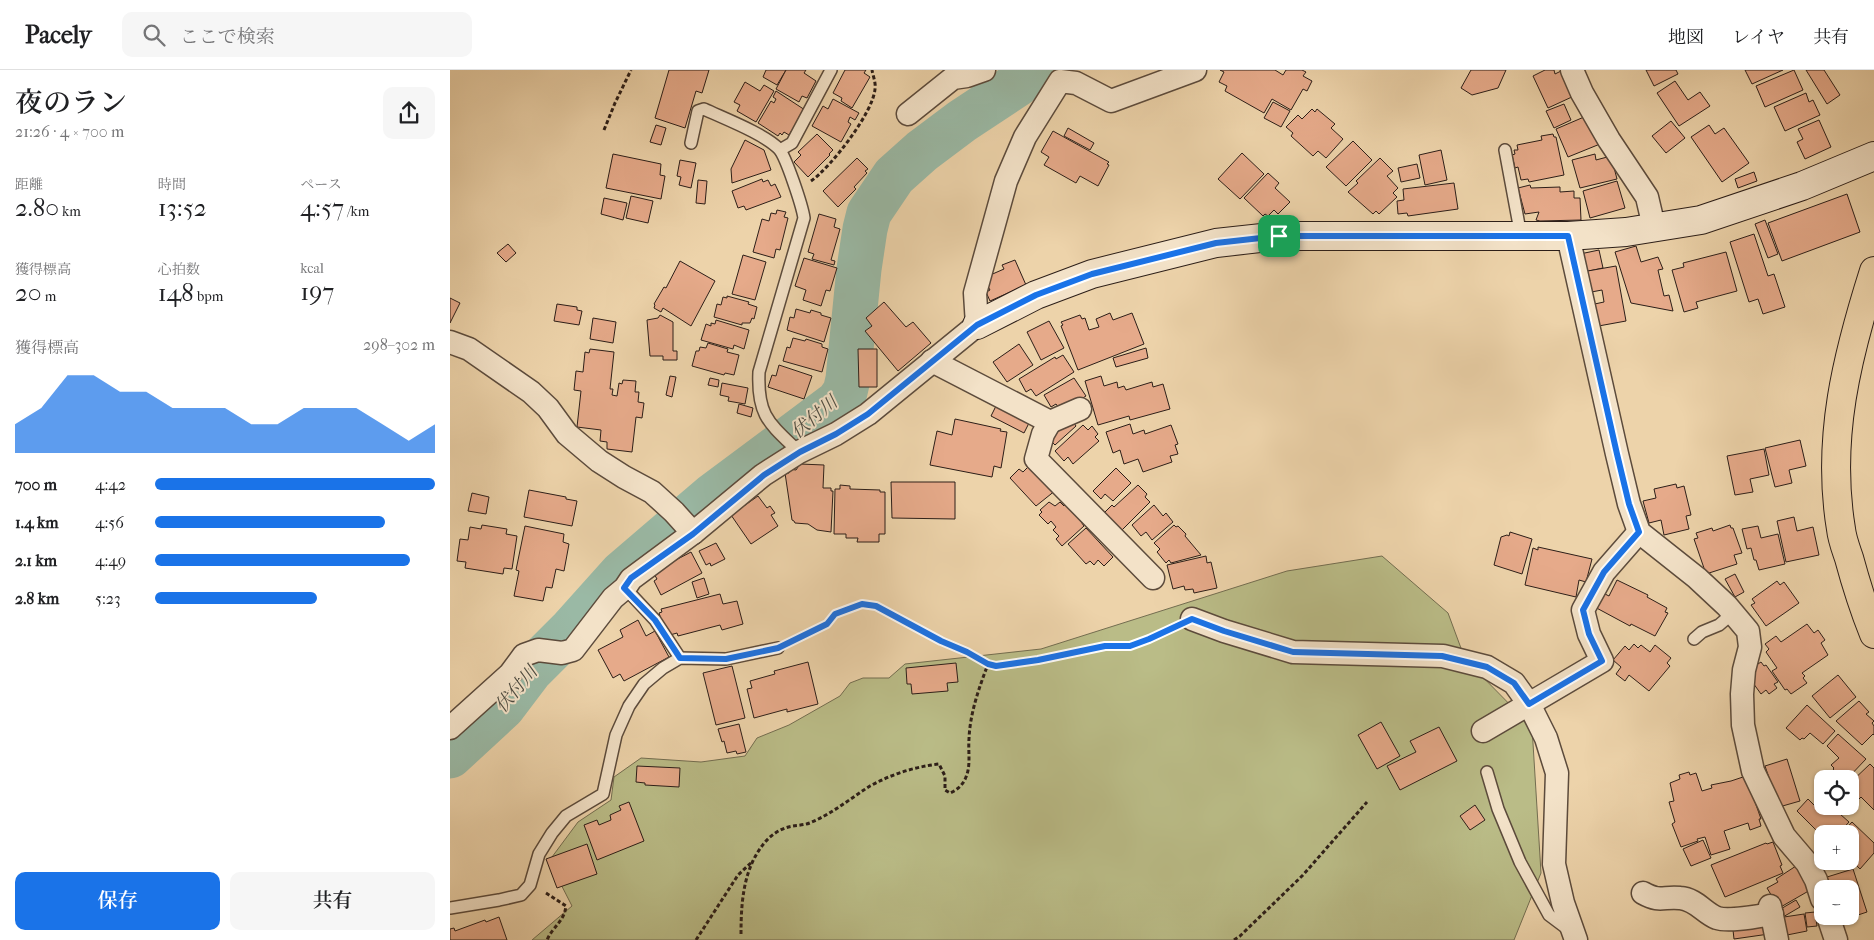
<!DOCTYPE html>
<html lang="ja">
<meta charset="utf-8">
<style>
body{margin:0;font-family:"IM FELL French Canon","Noto Serif JP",serif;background:#f6f6f6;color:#202124;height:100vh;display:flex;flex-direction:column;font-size:19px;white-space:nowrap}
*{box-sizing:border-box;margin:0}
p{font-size:16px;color:#757577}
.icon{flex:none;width:28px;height:28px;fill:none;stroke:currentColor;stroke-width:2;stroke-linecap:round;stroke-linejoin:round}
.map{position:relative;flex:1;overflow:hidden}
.sheet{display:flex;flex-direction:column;background:#fff;width:450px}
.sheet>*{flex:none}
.fabs{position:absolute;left:1364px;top:700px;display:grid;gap:10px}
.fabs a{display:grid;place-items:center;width:45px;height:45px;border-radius:10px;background:#fff;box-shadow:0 1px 4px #0004;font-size:25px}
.pin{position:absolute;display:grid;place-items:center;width:42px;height:42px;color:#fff;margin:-21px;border-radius:10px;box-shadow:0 2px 8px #0006}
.round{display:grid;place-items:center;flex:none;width:52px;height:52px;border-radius:10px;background:#f6f6f6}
.summary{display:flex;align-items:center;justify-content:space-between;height:85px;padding:0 15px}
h1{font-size:28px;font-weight:600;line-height:38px}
.metrics{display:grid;grid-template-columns:repeat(3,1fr);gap:8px;height:85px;padding:5px 15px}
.metrics div{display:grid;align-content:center}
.metrics b{font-size:25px;font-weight:600}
.metrics small{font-size:14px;font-weight:400}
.metrics p{font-size:14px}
.chart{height:140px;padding:10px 15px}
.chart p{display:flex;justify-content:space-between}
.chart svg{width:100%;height:90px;margin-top:5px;fill:#1a73e8;opacity:.7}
.action{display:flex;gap:10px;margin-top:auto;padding:10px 15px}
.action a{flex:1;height:58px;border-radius:10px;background:#1a73e8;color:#fff;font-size:20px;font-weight:600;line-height:58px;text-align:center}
.action a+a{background:#f6f6f6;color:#202124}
ul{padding:0 15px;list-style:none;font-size:16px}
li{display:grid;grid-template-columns:80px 60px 1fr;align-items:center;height:38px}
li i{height:12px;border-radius:6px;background:#1a73e8}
header{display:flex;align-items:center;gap:30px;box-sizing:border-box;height:70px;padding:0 25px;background:#fff;border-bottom:1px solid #e0e0e0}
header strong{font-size:24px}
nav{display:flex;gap:28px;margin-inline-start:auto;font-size:18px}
.search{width:350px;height:45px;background:#f6f6f6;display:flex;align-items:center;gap:12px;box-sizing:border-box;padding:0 18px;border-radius:10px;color:#757577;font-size:19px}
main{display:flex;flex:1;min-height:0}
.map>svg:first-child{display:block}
.green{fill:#babc87;stroke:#736d50}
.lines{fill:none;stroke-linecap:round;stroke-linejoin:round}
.river{stroke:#9ab9a5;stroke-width:45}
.building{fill:#e6aa8a;stroke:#2c1e18}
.lane-casing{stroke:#5c4b3c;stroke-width:14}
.street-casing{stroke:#5c4b3c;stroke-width:25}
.secondary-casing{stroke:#2c1e18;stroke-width:30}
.primary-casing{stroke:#2c1e18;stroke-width:30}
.path{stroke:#2c1e18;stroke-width:3;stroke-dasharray:4 2.5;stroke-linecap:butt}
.lane{stroke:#f3e2c8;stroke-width:11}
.street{stroke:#f3e2c8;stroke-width:22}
.secondary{stroke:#f3e2c8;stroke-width:28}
.primary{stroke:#edd3aa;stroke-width:28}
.route-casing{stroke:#fff;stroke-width:10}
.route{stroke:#1a73e8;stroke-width:6}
.labels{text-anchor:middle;stroke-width:4;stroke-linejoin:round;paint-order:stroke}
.water-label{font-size:18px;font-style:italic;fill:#4d4c42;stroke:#f3e2c8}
</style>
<header>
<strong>Pacely</strong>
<div class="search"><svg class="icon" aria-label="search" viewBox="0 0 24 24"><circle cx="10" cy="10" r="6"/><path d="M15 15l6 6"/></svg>ここで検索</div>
<nav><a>地図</a><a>レイヤ</a><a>共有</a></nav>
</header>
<main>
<section class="sheet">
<div class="summary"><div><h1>夜のラン</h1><p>21:26 · 4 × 700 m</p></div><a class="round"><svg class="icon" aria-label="share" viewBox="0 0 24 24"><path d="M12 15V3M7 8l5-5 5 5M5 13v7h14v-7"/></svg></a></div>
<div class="metrics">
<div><p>距離</p><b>2.80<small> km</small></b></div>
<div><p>時間</p><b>13:52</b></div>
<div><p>ペース</p><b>4:57<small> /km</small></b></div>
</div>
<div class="metrics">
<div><p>獲得標高</p><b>20<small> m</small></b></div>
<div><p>心拍数</p><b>148<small> bpm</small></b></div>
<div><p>kcal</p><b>197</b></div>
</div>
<div class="chart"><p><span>獲得標高</span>298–302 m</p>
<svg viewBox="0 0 160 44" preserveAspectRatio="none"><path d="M0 44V30L10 22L20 6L30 6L40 14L50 14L60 22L70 22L80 22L90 30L100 30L110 22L120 22L130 22L140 30L150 38L160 30V44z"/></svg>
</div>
<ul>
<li><b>700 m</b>4:42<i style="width:100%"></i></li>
<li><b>1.4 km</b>4:56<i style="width:82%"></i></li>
<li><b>2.1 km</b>4:49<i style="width:91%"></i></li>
<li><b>2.8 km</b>5:23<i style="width:58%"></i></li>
</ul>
<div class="action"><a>保存</a><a>共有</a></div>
</section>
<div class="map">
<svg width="1424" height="870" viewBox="0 0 1424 870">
<rect width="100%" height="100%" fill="#edd3aa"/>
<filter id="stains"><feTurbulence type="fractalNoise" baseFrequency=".004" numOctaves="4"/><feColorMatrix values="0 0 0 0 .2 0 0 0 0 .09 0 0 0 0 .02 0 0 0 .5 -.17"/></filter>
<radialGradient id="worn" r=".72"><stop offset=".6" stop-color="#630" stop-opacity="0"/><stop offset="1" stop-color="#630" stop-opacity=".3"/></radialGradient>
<polygon class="green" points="932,486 998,543 1015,589 1082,657 1091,803 1064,870 82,870 122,836 99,791 128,752 161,730 164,707 191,688 251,692 295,686 307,668 339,655 390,626 400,613 413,608 439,608 455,594 591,579 837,501"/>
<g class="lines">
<polyline class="river" points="0,686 53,637 81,600 120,561 172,503 262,426 388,332 395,322 398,309 409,199 415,159 419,143 444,106 472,81 512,51 568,14 581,0"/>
</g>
<g class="building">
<polygon points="219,0 259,0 252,23 246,21 235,58 205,48"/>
<polygon points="316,0 336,0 327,15 313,7"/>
<polygon points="336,0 356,0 354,3 366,11 357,28 352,26 349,32 326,19"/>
<polygon points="395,0 416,0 414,3 420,7 402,38 391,31 392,28 383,23"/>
<polygon points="770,0 825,0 833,5 836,0 852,0 856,2 853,6 862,11 857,21 853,19 841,40 822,29 814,43 775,21 777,16 769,12 774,2"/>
<polygon points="1021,0 1056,0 1048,18 1022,25 1011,18"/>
<polygon points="1095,0 1104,0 1105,4 1113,0 1124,26 1098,38 1083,6"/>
<polygon points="1196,0 1226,0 1228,4 1204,16"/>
<polygon points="1295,0 1333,0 1302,14"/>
<polygon points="1344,0 1353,20 1315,37 1306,16"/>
<polygon points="1356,0 1374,0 1390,25 1377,34"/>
<polygon points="1225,11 1238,30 1250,22 1260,36 1229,56 1207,23"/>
<polygon points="295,12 310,21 314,15 324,21 306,52 287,41 290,35 284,32"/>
<polygon points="326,21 355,40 339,65 334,62 332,65 330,63 328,66 308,53 321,31 324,33 326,29 323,27"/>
<polygon points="1356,23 1359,32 1363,30 1370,45 1335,61 1324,37"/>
<polygon points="383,29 409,43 405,50 400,47 398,52 401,54 391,72 362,56 373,36 378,39"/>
<polygon points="823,32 840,41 831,57 814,48"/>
<polygon points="1114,34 1121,50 1104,58 1096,41"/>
<polygon points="862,39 865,42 867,39 885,54 881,58 893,69 876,88 868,81 863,86 841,66 843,63 836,57 848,45 852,49"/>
<polygon points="1134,47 1150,74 1118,87 1106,59"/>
<polygon points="1369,50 1381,77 1355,89 1347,72 1353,69 1348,59"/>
<polygon points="1221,51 1235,68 1216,83 1202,66"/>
<polygon points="206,55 216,58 211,75 200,72"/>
<polygon points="1259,55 1265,64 1274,58 1299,93 1272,112 1241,67"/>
<polygon points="618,58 644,73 640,80 614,66"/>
<polygon points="603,61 659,92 657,94 659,95 648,116 630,106 626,113 594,95 599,87 591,82"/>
<polygon points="367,64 383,80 379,84 380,85 358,107 344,92 351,85 348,82"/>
<polygon points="1103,64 1104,67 1106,67 1114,105 1079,112 1078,109 1071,110 1068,97 1065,98 1062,85 1065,84 1064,80 1068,80 1067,75 1092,70 1091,66"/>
<polygon points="295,70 314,80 321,100 282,113 281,99"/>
<polygon points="903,71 922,90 896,116 876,97"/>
<polygon points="991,80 997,110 975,115 969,85"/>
<polygon points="792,83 814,104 790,129 768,109"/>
<polygon points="163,84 211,94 210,105 215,106 211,129 156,118"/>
<polygon points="1145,84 1146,90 1161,86 1167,109 1130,118 1122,90"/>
<polygon points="407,88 418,99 415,101 417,103 404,117 406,119 388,137 373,121"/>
<polygon points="930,88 943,101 937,106 948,118 943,123 947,127 929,144 926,141 923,144 898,122 908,113 906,111"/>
<polygon points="230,90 246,93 241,118 229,115 231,107 227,106"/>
<polygon points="967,94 970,108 951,112 948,98"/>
<polygon points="1304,102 1307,111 1288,118 1285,109"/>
<polygon points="818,103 829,113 825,118 840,132 828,144 824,140 818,146 815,144 813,146 794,128"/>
<polygon points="312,109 313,112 318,110 321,116 325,114 331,127 296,140 294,136 288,138 282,121"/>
<polygon points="248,110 257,111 255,134 246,133"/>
<polygon points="1167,111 1175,138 1140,148 1133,121"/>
<polygon points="1004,113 1008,139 958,146 957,143 948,144 947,131 954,130 953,119"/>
<polygon points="1080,115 1081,118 1110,117 1110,122 1124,121 1124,128 1130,128 1131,150 1090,151 1086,150 1089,142 1075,144 1068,118"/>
<polygon points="1397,124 1410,162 1332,191 1318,153"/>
<polygon points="181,126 203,131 198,153 176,148"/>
<polygon points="154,128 177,133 173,150 151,144"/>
<polygon points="327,140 336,142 334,147 338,148 330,180 326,179 324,188 303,182 312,149 319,151 321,143 326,144"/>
<polygon points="369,144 386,149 384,157 390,159 381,190 385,191 384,195 362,189 364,184 358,182"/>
<polygon points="1315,150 1328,184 1318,188 1305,154"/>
<polygon points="1304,164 1318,206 1324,204 1335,237 1313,244 1308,229 1299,232 1280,172"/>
<polygon points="58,174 66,183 56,192 47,183"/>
<polygon points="1186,176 1191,192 1208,187 1213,199 1208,200 1214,226 1219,225 1223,241 1181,233 1165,182"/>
<polygon points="1149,180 1153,198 1134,202 1130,184"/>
<polygon points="1276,182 1287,221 1246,232 1248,238 1234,242 1222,200 1234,197 1233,193"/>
<polygon points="293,185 316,192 305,230 282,224"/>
<polygon points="354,188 387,198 380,221 376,220 371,236 353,230 356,220 345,216"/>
<polygon points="565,190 576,215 540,231 536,222 540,220 536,213 540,212 538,206 554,199 552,195"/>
<polygon points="230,191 265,211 241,256 213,238 211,242 204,238 205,235 204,234 214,217 216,218"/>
<polygon points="1166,196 1176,251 1143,257 1140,235 1154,232 1152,220 1136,223 1132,202"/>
<polygon points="277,226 299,232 298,234 307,237 304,249 302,248 300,253 292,253 292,255 264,247 267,234 271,235 273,227 277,228"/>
<polygon points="0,228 10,233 0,253"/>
<polygon points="434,232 456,257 463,252 481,273 448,301 415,261 422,256 416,248"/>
<polygon points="107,234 127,237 127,240 132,241 129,255 104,251"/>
<polygon points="346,239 360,243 361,240 371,243 371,245 381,248 374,272 337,260 340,247 344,248"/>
<polygon points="660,243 663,250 682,243 694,274 628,300 611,256 613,255 611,252 630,245 632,249 635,248 639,260 649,257 646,249"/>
<polygon points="210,245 223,252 223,281 227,281 227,290 213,290 213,286 200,286 197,250 208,248"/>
<polygon points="143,248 166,252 163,273 140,269"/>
<polygon points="266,250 299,260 294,279 284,275 283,279 251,270 256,254 261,256 261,253 265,254"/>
<polygon points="599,251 614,278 591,290 577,262"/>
<polygon points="343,268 355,271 356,269 372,274 372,277 378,279 372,302 333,291 337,277 340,278"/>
<polygon points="258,273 278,279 277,282 289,285 284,305 275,303 274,305 242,296 246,281 249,281 250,277 256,278"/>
<polygon points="569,274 583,295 557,312 543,292"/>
<polygon points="696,278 698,288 666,297 663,288"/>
<polygon points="140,279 164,282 160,319 163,319 162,325 167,326 169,313 172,314 173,310 186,311 185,322 189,322 188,332 194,333 192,348 186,347 182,382 157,379 157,372 150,371 151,360 127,357 131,321 124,320 126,301 133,302 135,282 139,283"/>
<polygon points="408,279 427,279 427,317 409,317"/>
<polygon points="613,285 624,302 586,326 581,319 576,322 569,309 605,287 606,289"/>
<polygon points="329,295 362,306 354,329 318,317 322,305 326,306"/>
<polygon points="220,306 226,307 222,327 216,325"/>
<polygon points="651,306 654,316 667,312 668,318 674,316 676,320 702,312 703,317 713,314 720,339 680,350 679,346 648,355 635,311"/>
<polygon points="260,308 269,310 268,317 258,315"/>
<polygon points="624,308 636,326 611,341 606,334 601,337 594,325"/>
<polygon points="272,313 298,318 295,334 278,331 279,327 270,325"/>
<polygon points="289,334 303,338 301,347 287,343"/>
<polygon points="547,334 580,351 574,363 541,346"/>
<polygon points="505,349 551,359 550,361 557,362 551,398 544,396 542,407 480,395 487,361 502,365"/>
<polygon points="622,350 626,356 605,375 602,372 605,361"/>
<polygon points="680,354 683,364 694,360 695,364 721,355 728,374 725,375 728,384 720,386 722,392 693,402 688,389 674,394 670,380 663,383 656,362"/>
<polygon points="633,355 638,360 642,356 648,364 645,367 649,371 623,394 618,387 614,391 605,381"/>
<polygon points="1350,370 1356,396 1339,400 1342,413 1325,417 1315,378"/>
<polygon points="1314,379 1319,405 1300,409 1303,422 1285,425 1277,386"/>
<polygon points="350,394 374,395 373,418 381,418 381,421 383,421 381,462 367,460 358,454 345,453 344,451 342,450 335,403 339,403 339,399 346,400"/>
<polygon points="578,397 582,402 586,398 606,420 586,436 560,408 569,399 573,402"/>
<polygon points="666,398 681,413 663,431 655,424 651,429 643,421"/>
<polygon points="441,412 505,412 505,449 442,448"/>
<polygon points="1226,414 1227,418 1234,416 1241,445 1236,446 1239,459 1214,465 1211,450 1199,453 1193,431 1206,428 1204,419"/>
<polygon points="390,415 400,416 400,419 430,420 430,422 435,422 435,464 429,464 429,472 407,472 408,468 396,468 396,464 384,464 385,419 390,419"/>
<polygon points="688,415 697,424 695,427 700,432 670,462 652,445 662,435 664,437"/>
<polygon points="79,420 116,427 116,429 127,431 122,456 74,447"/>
<polygon points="22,423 39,427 36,444 18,441"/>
<polygon points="308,426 317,438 320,436 325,443 321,445 328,456 301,474 281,445"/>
<polygon points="599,432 605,436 610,432 614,436 617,432 634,456 612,476 606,469 609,466 603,460 606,457 601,451 598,454 589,445 592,442 590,440"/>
<polygon points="704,435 713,446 716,443 723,452 702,470 696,462 691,466 682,455"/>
<polygon points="1344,447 1347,461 1363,457 1369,485 1336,492 1327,451"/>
<polygon points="32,455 57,459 56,464 67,466 62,499 54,498 53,504 15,498 16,492 7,491 10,469 18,470 20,457 31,459"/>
<polygon points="724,455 726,457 728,456 736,464 735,466 751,485 721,493 719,490 716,493 707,482 710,479 704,473"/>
<polygon points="1280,455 1281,458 1283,458 1292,483 1284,485 1287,494 1256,504 1244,469 1248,468 1246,463 1262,458 1263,461"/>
<polygon points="75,456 114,464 113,472 119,474 114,501 106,499 102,518 96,517 93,531 64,526 69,501 66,500"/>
<polygon points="1308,456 1311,468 1328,464 1335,494 1309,500 1306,490 1304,490 1301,478 1297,479 1292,459"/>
<polygon points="636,458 663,487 654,496 648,490 644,495 640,491 636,494 618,474"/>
<polygon points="1060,462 1082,469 1072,504 1044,495 1051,467 1057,465 1059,466"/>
<polygon points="266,473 275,489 261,496 260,493 256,495 249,481"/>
<polygon points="1088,477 1142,489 1136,512 1129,510 1126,527 1075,515 1083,478 1088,480"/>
<polygon points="241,482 252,503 211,525 204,511 207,509 203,502"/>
<polygon points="756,486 757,493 761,492 767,518 744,523 743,519 735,520 734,516 723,519 717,495"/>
<polygon points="1285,504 1294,522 1285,527 1275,509"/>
<polygon points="254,508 259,524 247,528 242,512"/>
<polygon points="1167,510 1198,525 1197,527 1217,538 1215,542 1218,543 1205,566 1181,554 1180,556 1141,535 1149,521 1159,526"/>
<polygon points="1327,511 1330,515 1334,512 1349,533 1316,556 1301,535 1305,533 1302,529"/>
<polygon points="270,524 273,534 287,531 293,554 272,560 270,555 228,566 227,563 220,565 212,552 209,543 212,542 211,539"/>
<polygon points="188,550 196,566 205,561 219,587 174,611 170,604 163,608 148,580 173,567 170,560"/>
<polygon points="1357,554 1364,563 1368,560 1375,570 1371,573 1378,585 1352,603 1355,606 1353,608 1357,613 1341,624 1337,619 1335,620 1322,601 1327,598 1316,582 1319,579 1315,574 1326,566 1331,572"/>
<polygon points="1184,574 1188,578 1191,575 1200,582 1205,575 1221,588 1217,593 1220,596 1199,621 1179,605 1175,611 1166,604 1171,597 1163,590 1175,576 1179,580"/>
<polygon points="358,592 368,634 337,642 337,639 304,648 297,619 302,618 300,611 325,604 324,601"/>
<polygon points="1311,592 1314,596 1316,595 1328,612 1324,614 1327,618 1319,624 1316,620 1311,624 1298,606 1300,599"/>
<polygon points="506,593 508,612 497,613 498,621 462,624 461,614 457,614 456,598"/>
<polygon points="282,596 295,648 266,655 253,603"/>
<polygon points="1388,605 1406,627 1380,648 1362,626"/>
<polygon points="1409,631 1419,642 1416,644 1424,651 1422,653 1424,656 1424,665 1423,664 1412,675 1386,651"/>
<polygon points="1357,635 1385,661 1373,674 1360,663 1354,669 1352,668 1350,670 1336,658"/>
<polygon points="931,652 950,686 927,699 908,665"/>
<polygon points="289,654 296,682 287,684 286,681 277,683 274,671 272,672 268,659"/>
<polygon points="989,657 1007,691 950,720 937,696 966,682 960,671"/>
<polygon points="1388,664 1416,689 1397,709 1392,709 1383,699 1384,698 1381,695 1389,688 1377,676"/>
<polygon points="1337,689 1350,731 1329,737 1315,696"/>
<polygon points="1420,694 1424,698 1424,740 1411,727 1408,730 1400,722 1400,713"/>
<polygon points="187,696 230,698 229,717 195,715 195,713 186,712"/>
<polygon points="1239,702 1240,705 1246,703 1252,721 1262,718 1261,715 1281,711 1296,706 1311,749 1309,749 1311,756 1300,760 1298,753 1274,761 1280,779 1261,785 1255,767 1247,769 1248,771 1231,777 1222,754 1225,752 1219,732 1224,731 1220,713 1230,709 1229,705"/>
<polygon points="1358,729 1369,740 1372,736 1381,736 1399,752 1388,764 1372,764 1372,766 1347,741"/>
<polygon points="179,732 194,771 147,790 134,755 147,750 149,755 161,750 160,745 171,740 169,736"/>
<polygon points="1025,735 1035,750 1020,760 1010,746"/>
<polygon points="1402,752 1424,773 1424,783 1410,799 1400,789 1400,764 1391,764"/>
<polygon points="1253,770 1261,788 1241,796 1233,779"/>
<polygon points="1323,772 1332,795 1330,796 1333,803 1275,827 1261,795 1316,773 1317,774"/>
<polygon points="137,774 147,804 107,818 96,789"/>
<polygon points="1346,796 1348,800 1350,799 1362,819 1329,838 1317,818 1328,812 1326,809"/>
<polygon points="1403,799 1417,842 1390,851 1389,846 1400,846 1400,819 1381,819 1377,807"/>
<polygon points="1346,830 1350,837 1333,847 1329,840"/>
<polygon points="1365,842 1367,856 1357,857 1355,843"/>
<polygon points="1354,844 1357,861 1337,865 1334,847"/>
<polygon points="49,847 57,870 0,870 0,859 4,858 5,861 35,850 36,852"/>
<polygon points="1317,847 1319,864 1284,869 1282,851"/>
</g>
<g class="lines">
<g class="lane-casing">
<g id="lane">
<path d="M241 73 248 41 254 39C273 48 315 64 329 79 336 87 352 135 354 148L309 302C307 346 319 353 349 382"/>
<polyline points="330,80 342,73 381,0"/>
<polyline points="1055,80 1071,166"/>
<polyline points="175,518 205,550 230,588"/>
<polyline points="1244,569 1252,562 1269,555 1283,543"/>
<polyline points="1037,702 1048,739 1070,792 1099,845 1119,860"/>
<polyline points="0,838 49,830 71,825 80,815 89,784 102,763 116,746 153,724 166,665 179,636 194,614 213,598 230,588 276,589 328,578"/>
</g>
</g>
<g class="street-casing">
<g id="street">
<polyline points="1122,0 1132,23 1159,70 1197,127 1204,157"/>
<polyline points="458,44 503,8 517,6 534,0"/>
<polyline points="1118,166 1167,384 1179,434 1189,462 1247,508 1277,536 1298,561 1300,577 1294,600 1292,624 1293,655 1303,701 1334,766 1357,793 1366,810 1372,829"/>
<polyline points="0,272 19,279 81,322 98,338 117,364 149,391 174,407 202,422 224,442 243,463"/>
<polyline points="482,291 600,352 593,364 586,389 703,508"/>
<polyline points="600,352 630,339"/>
<polyline points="742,549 774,561 843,582 993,586 1037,597 1064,613 1079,634 1096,668 1107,703 1104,794 1113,833 1126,870"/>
<polyline points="0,658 60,604 74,585 88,580 112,583 123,580 163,528 175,518 181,509 243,463 313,405 349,382 386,364 418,344 527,255 525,223 556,111 575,67 610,11 626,13 661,31 745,0"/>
<polyline points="1033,661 1152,591 1139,564 1133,540 1154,502 1189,462"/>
<path d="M1193 823C1211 833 1213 826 1230 828 1246 829 1254 843 1267 848 1279 852 1309 846 1322 844"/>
<polyline points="1320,836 1327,870"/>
<polyline points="1378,846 1386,870"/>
</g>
</g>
<g class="secondary-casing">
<polyline id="secondary" points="527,255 586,225 642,204 766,173 829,166 1118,166 1176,162 1251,150 1352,116 1424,86"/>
</g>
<g class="primary-casing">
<path id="primary" d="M1424 201C1397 286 1376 369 1391 459 1392 469 1396 479 1399 488 1406 514 1414 539 1424 564"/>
</g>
<g class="path">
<polyline points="154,60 165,33 181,0"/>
<path d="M361 111C381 97 423 43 425 19 426 13 423 6 422 0"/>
<polyline points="344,570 377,554 385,544 412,533 426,536 491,571 517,582 538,594 546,595 588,590 655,576 680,576 722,559"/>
<path d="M96 823 116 836C114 852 103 856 97 870"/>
<path d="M291 864C291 834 293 801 312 776 319 766 330 758 343 756 349 755 356 755 362 752 383 743 401 728 420 716 442 704 464 697 489 694L495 706V720L500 723C507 720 513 715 516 707 521 695 518 682 519 669 520 643 529 618 538 594"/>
<polyline points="246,870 288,805 303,791"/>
<polyline points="784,870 790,866 853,805 917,732"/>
</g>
<use href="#lane" class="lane"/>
<use href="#street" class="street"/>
<use href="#secondary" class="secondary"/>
<use href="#primary" class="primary"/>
</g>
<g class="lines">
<g class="route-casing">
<polygon id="route" points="829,166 1118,166 1167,384 1179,434 1189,462 1154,502 1133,540 1139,564 1152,591 1079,634 1064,613 1037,597 992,586 843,582 774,561 742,549 699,569 680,576 655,576 588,590 546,596 538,594 517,582 491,571 426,536 412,534 385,544 377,554 328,578 276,589 230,588 205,550 174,518 181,508 243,464 314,405 350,382 386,364 418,344 527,255 586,225 642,204 766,173"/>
</g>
<use href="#route" class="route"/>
</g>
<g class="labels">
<g class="water-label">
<text transform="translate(364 347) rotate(-40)" y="6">伏付川</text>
<text transform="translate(66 619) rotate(-50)" y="6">伏付川</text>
</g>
</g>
<rect width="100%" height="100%" filter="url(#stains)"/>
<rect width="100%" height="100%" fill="url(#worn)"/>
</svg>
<div class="fabs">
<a><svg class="icon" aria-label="locate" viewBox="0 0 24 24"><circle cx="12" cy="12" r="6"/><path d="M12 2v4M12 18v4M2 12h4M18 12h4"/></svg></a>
<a>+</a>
<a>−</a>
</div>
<div class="pin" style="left:829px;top:166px;background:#1e9e55"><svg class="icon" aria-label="arrive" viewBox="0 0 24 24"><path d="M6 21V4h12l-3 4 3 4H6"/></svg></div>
</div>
</main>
